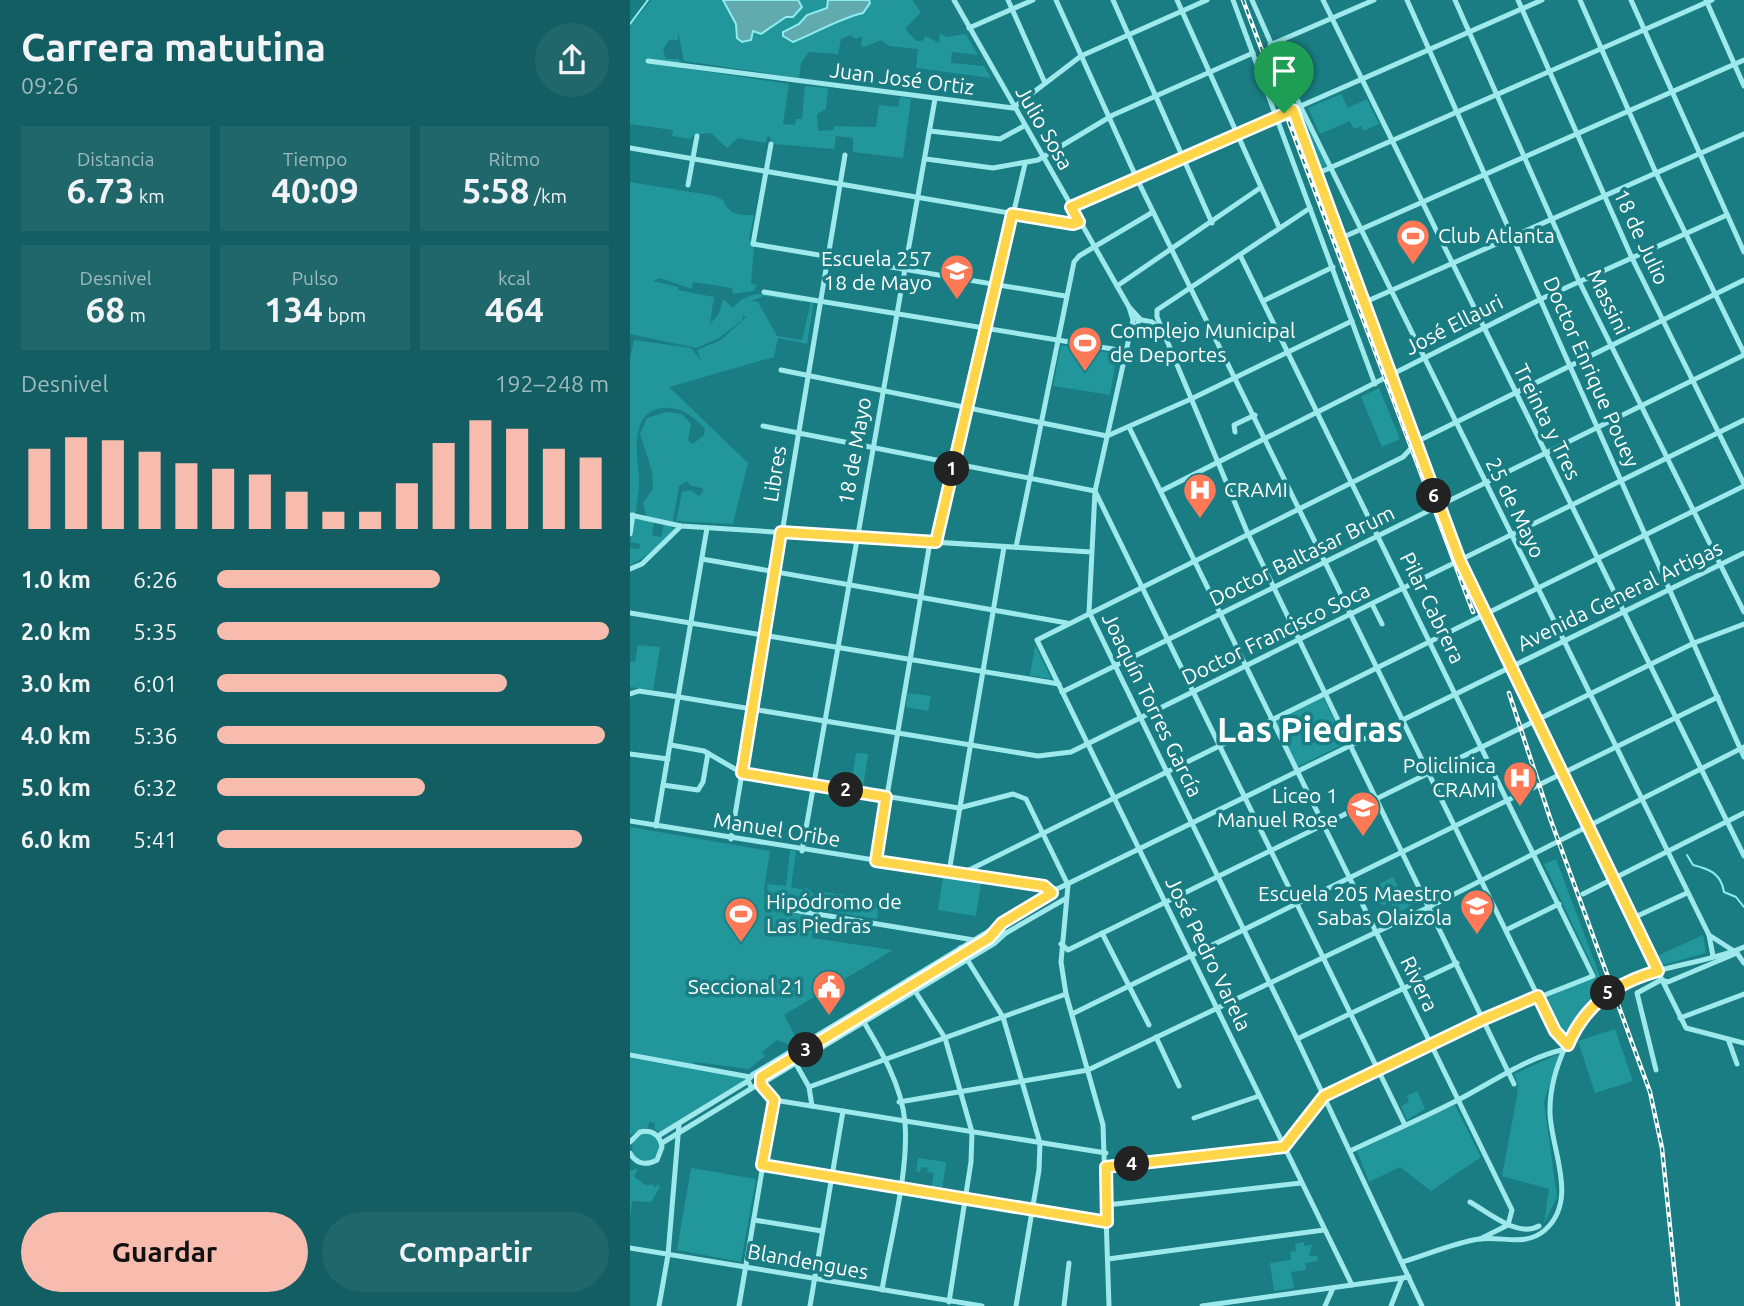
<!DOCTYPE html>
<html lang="es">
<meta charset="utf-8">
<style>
body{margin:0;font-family:Ubuntu,sans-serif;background:#20676b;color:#f1f3f6;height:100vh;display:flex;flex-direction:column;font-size:26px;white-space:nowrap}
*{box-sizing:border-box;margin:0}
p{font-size:23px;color:#9dbabe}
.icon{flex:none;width:38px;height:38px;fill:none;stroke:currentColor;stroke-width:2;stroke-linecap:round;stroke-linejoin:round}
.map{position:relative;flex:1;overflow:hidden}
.panel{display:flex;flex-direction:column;background:#135e62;width:630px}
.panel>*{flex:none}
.pin{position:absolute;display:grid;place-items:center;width:60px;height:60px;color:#fff;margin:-72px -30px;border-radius:50% 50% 50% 0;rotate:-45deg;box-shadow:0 0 7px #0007}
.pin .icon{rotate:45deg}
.km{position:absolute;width:35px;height:35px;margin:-18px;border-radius:50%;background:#222;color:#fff;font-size:19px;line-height:35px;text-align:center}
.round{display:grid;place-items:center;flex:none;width:74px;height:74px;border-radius:37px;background:#20676b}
.summary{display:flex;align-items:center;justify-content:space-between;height:119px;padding:0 21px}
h1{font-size:38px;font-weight:700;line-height:52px}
.metrics{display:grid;grid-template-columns:repeat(3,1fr);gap:10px;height:119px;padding:7px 21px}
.metrics div{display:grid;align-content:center;border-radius:0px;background:#20676b;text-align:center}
.metrics b{font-size:35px;font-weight:700}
.metrics small{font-size:19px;font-weight:400}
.metrics p{font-size:19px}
.chart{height:196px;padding:14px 21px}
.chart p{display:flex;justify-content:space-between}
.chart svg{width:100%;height:126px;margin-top:7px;stroke:#f7bcae;stroke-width:6}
.cta{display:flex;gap:14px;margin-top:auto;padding:14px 21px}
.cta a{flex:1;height:80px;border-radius:42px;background:#f7bcae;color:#111;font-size:28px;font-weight:700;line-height:80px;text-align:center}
.cta a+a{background:#20676b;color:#f1f3f6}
ul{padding:0 21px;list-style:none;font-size:23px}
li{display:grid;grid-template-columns:112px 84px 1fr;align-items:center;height:52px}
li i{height:18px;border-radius:9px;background:#f7bcae}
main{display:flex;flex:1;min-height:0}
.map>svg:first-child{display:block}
.green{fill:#21979c}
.water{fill:#61abaf;stroke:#8fecee;stroke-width:2}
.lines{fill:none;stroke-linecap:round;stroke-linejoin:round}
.stream{stroke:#8fecee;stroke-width:2}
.minor{stroke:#9de9ec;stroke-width:5}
.rail-casing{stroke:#fff;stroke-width:4.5}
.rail{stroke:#197d83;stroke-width:2;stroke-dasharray:5;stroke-linecap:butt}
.route-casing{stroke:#fff;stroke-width:14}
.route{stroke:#ffd54a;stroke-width:9}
.labels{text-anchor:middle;stroke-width:7;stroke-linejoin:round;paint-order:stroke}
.street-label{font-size:21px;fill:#fff;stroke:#197d83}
.poi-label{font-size:21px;fill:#fff;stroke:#197d83;text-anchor:end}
.town-label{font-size:35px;font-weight:bold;fill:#fff;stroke:#197d83}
</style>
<main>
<section class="panel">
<div class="summary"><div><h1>Carrera matutina</h1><p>09:26</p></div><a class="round"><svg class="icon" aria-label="share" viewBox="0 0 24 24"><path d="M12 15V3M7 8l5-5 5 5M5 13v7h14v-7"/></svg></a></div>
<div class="metrics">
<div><p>Distancia</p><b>6.73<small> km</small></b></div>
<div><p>Tiempo</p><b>40:09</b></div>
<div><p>Ritmo</p><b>5:58<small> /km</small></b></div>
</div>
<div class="metrics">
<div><p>Desnivel</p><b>68<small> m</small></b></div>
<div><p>Pulso</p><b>134<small> bpm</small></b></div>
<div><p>kcal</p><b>464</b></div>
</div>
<div class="chart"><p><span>Desnivel</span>192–248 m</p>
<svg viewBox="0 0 160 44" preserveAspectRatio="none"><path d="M5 44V16M15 44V12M25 44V13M35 44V17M45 44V21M55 44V23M65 44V25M75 44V31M85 44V38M95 44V38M105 44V28M115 44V14M125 44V6M135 44V9M145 44V16M155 44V19"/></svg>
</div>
<ul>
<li><b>1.0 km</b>6:26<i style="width:57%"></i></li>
<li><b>2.0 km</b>5:35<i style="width:100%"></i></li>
<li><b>3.0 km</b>6:01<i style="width:74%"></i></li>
<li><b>4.0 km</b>5:36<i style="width:99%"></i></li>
<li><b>5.0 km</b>6:32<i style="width:53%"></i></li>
<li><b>6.0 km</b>5:41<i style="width:93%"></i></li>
</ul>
<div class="cta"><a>Guardar</a><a>Compartir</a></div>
</section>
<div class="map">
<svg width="1114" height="1306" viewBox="0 0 1114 1306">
<rect width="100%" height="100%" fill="#197d83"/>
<g class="green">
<polygon points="21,0 282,0 291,12 275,29 286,41 292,41 296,36 309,43 310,33 316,37 336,34 348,55 322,52 321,63 354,66 361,78 286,68 288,49 259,46 251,40 235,47 231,46 232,36 226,39 220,35 211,39 208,54 179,52 171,63 169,78 54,61 48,31 48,40 39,40 33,50 36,59 49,59 52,68 159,84 153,124 165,125 166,119 172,119 175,86 198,88 196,109 187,114 188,131 204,130 204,126 246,127 249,105 268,107 270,97 281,99 273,158 223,152 223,138 206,136 204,149 144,144 138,135 135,143 108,138 97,148 81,133 64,135 60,139 42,136 43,130 0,124 0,26"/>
<polygon points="711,94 718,108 737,99 749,124 734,131 731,126 724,129 720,121 690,134 678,108"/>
<polygon points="669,109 697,165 688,171 665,111"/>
<path d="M0 182 85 196 93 200C98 214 109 216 124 215L119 239 124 247 121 284 127 285 123 291 103 294 102 288 63 282 62 289 30 278 23 281 48 287V290L84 297 80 324 89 314 93 299 103 308C120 285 151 296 175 299L174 302 134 296 121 301 128 302 147 336 172 340 181 301H184L177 344 148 338 144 357 39 387 118 463 103 524 46 521 52 492 60 490 69 496 73 492 72 488 61 486 57 481 49 486 43 522 16 516 13 503 23 489 22 471 10 434 17 418 36 412 52 414 61 424 58 441 63 444 74 435 75 429C64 417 51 406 33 408 1 411 6 451 9 475 10 488 7 500 6 513H0V358L4 340 61 348 71 361 67 350 91 340 116 317 113 315 112 320 89 338 66 348 0 334Z"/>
<polygon points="431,345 487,354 480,395 423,386"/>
<polygon points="749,388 770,439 752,447 731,397"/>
<polygon points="5,518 24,522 22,535 31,537 34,524 45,529 15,557 0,565 0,548 9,549 10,544 0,542"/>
<polygon points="8,645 30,647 23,690 0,687 0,662 5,662"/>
<polygon points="405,645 421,678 420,679 400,675"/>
<polygon points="278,693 301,696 298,711 276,707"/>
<polygon points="692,695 716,743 667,767 644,719"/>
<polygon points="226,753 238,754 233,788 221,786"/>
<polygon points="0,827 140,851 134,889 137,909 185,916 182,938 263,950 154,1015 167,1039 158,1044 147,1040 132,1052 135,1056 119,1069 65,1062 64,1065 0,1052"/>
<polygon points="160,850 166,851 161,887 174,890 176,887 184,894 181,899 163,899 167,908 165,909 140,905 137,884 156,886"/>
<polygon points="926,859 974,987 952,1008 933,1036 913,1000 966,974 914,864"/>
<polygon points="313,877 351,883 346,916 308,910"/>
<polygon points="763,877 773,896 786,889 791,899 767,914 761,902 754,905 749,903 749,897 743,887"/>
<polygon points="188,891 249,901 247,919 185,909"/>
<polygon points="1073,935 1076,953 1029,966 1025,957"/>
<polygon points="985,1029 1003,1081 965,1093 948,1041"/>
<polygon points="929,1054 914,1102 927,1197 914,1224 919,1189 872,1176 887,1096 888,1084 884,1074"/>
<polygon points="0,1058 115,1078 115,1081 31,1133 24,1129 25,1123 19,1122 18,1127 0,1135"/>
<polygon points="787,1091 795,1109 777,1120 771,1106 779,1102 777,1096"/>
<polygon points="825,1105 851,1157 801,1191 770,1167 739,1182 727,1151"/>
<circle cx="16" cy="1147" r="14"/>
<polygon points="288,1158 316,1162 312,1191 301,1190 304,1173 297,1172 298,1168 291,1167 290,1172 286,1171"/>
<polygon points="8,1168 4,1177 17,1186 21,1184 26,1188 27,1184 30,1187 21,1202 2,1201 0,1219 0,1171"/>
<polygon points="61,1168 126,1179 111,1262 47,1250"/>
<polygon points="674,1242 674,1246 682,1245 679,1256 687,1256 688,1261 675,1263 676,1270 661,1272 664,1288 644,1291 640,1263 661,1260 660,1252 666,1251 665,1244"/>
</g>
<g class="water">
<polygon points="93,0 168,0 172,7 163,17 156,17 131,34 123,31 121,40 112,42 107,38 106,24"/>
<path d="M198 0H239L240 3 233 13C210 18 186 33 163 42L153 36V32L169 24 177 15 197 8Z"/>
</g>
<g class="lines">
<g class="stream">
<polyline points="0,24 18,0"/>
<path d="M1057 855 1063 865C1079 869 1091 873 1094 892L1106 897 1114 907"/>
</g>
<g class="minor">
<polyline points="324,0 499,307 503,320 465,491 459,612 667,1039 792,1306"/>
<polyline points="378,0 415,83"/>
<polyline points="426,0 507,179 925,1031 938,1045"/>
<polyline points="483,0 582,223"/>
<polyline points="547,0 649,227"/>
<polyline points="603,0 745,384"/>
<polyline points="622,0 651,66 663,110 709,239 830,560 930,775 1056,1028 1114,1043"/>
<polyline points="693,0 1114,856"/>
<polyline points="777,0 1114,757"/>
<polyline points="825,0 949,281 1114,612"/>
<polyline points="888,0 1002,258 1114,484"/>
<polyline points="950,0 1026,173 1114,353"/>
<polyline points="1001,0 1114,252"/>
<polyline points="1076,0 1114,86"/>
<polyline points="339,28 403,0"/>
<polyline points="640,45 744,0"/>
<polyline points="18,61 383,108 451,56 577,0"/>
<polyline points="657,79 1079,935 1083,956"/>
<polyline points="300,131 370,139 394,126"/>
<polyline points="141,144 123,244 435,296"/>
<polyline points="0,148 443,224 449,222"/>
<polyline points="296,159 363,168 408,160 483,115 623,53"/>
<polyline points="686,174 1082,0"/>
<polyline points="58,185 67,136"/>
<polyline points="441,207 912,0"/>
<polyline points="680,208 527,310 527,317 618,534 884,1084"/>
<polyline points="709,239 1114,60"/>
<polyline points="487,286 630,188"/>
<polyline points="134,292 495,351"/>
<polyline points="633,301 703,267"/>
<polyline points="733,303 1114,134"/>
<polyline points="499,307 510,319 503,332"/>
<polyline points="507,319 522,322 530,328"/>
<polyline points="151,370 477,436 561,399 722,321"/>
<polyline points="133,426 465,491 775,1125"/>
<polyline points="499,427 882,1210 878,1225 850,1239"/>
<polyline points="605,432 604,425 625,415"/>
<polyline points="531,491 911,299 1097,215"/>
<polyline points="0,515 51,526 461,552"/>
<polyline points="0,534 3,515"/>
<polyline points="306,542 395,164"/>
<polyline points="386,547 444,262 449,256 523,212"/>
<polyline points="72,559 437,623"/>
<polyline points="0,569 12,564 51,526"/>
<polyline points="742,604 752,624"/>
<polyline points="0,613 429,684"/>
<polyline points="432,692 1114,355"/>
<polyline points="0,694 9,691 49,697 408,756 441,752 1114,420"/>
<polyline points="41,745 74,751 112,773 329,808 383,794 396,799 438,885 431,962 436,994 473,1125 479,1306"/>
<polyline points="0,754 38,759"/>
<polyline points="33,785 68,790 73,782 78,753"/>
<polyline points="0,821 426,889"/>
<polyline points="26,826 77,528"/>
<polyline points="101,839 215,155"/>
<polyline points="172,851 305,99"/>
<polyline points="246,861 300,542"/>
<polyline points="319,872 374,547"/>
<polyline points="331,874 1114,486"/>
<polyline points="953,894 1114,813"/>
<polyline points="151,908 344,940"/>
<polyline points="1003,918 1057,893"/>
<polyline points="876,930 929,904"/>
<polyline points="472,933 519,1025"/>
<polyline points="365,934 376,933 435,899"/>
<polyline points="431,944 438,950 1064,643 1114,624"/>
<polyline points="330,948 373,1017 410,1143 409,1170 386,1306"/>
<polyline points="1107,953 1114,963"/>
<polyline points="278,980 315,1038 342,1132 341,1162 319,1302"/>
<path d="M229 1014C249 1047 272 1084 275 1123 279 1172 260 1241 252 1290"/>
<polyline points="442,1014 1088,697"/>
<polyline points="1050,1018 1114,994"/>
<polyline points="526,1037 549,1086"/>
<polyline points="667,1039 827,963"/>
<polyline points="1098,1039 1107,1064"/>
<polyline points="0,1055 120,1077"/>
<polyline points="166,1064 179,1087 182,1106"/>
<polyline points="1026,1070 1007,993 1031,980 1038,982 1107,953 1079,935"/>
<polyline points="122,1075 369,925"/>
<polyline points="131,1077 359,938 372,923 425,890 1114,553"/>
<polyline points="131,1084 365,943 376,933"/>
<polyline points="121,1087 118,1080 124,1074"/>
<polyline points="179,1087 436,994"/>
<polyline points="144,1100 476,1153"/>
<polyline points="269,1102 458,1070 799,907 1114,747"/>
<polyline points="564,1118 629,1096"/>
<polyline points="28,1136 118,1081"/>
<path d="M0 1142 10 1132C22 1129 30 1135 32 1147L27 1160C16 1166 6 1164 0 1153"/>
<polyline points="32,1143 132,1082"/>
<path d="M720 1151C756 1134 793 1118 828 1100 863 1082 897 1057 936 1049"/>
<polyline points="133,1165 477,1222"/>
<polyline points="476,1167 654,1147 694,1096 854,1019 963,976 610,255"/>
<path d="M840 1202C859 1213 888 1238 909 1226"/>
<polyline points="477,1205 671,1183"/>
<polyline points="124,1220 192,1231"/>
<polyline points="0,1248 352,1306"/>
<polyline points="478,1259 694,1230"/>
<path d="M772 1262C797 1255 823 1243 849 1239 872 1236 896 1247 915 1230 949 1200 921 1150 920 1113 919 1071 944 1016 978 992 1019 965 1070 966 1114 947"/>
<polyline points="722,1285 407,640 773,457 788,441 1114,280"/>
<polyline points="29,1306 38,1255 49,1124"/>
<polyline points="109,1306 144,1100 131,1085"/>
<polyline points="180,1306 213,1111"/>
<polyline points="434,1306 439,1263"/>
<polyline points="572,1306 779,1277"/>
<polyline points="695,1306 703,1288"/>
<polyline points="761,1306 772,1278"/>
</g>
<g class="rail-casing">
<g id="rail">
<polyline points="613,0 843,612"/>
<polyline points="879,693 920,818 1020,1092 1032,1148 1048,1306"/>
</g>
</g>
<use href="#rail" class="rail"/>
</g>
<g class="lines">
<g class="route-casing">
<path id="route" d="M663 110 830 561 1028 971C987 982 955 1004 938 1045L925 1031 908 996 854 1019 694 1096 654 1147 476 1167 477 1222 132 1165 144 1100 131 1085V1077L359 938 372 923 422 893 414 886 246 861 256 797 112 773 151 532 306 542 382 214 443 224 449 222 441 207Z"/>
</g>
<use href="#route" class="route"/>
</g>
<defs>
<g id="stadium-pin" transform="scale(1.75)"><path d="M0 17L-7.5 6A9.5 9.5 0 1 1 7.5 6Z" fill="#ff7957" stroke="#197d83"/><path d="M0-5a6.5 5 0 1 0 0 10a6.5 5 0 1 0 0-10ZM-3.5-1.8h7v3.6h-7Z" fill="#fff"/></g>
<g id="school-pin" transform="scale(1.75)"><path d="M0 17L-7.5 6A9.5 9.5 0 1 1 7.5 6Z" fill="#ff7957" stroke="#197d83"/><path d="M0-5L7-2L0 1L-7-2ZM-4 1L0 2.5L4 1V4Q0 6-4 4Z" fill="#fff"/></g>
<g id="hospital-pin" transform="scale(1.75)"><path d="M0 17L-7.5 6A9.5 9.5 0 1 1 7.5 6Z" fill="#ff7957" stroke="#197d83"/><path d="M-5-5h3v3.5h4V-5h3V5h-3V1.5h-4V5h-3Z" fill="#fff"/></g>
<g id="civic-pin" transform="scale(1.75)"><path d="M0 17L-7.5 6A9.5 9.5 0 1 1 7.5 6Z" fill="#ff7957" stroke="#197d83"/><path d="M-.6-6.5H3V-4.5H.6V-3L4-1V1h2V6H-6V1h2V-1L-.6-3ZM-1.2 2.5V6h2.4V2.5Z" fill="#fff"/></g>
</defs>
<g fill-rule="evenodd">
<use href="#stadium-pin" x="783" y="236"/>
<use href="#school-pin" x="327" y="271"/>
<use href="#stadium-pin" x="455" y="343"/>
<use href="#hospital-pin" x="570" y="490"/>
<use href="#hospital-pin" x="890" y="778"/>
<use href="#school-pin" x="733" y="808"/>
<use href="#school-pin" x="847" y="906"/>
<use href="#stadium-pin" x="111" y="914"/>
<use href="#civic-pin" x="199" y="987"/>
</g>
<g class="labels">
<g class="street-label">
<text transform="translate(272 79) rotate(7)" y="7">Juan José Ortiz</text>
<text transform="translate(414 128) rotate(60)" y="7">Julio Sosa</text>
<text transform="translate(1011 237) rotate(65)" y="7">18 de Julio</text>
<text transform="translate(978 302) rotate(64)" y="7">Massini</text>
<text transform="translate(824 325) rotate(-27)" y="7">José Ellauri</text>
<text transform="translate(961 372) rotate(66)" y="7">Doctor Enrique Pouey</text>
<text transform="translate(917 422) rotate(64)" y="7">Treinta y Tres</text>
<text transform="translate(225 451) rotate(-80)" y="7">18 de Mayo</text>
<text transform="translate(145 474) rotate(-81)" y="7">Libres</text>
<text transform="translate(885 508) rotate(64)" y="7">25 de Mayo</text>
<text transform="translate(672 556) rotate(-26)" y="7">Doctor Baltasar Brum</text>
<text transform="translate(990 596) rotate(-26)" y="7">Avenida General Artigas</text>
<text transform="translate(802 608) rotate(64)" y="7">Pilar Cabrera</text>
<text transform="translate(646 634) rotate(-26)" y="7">Doctor Francisco Soca</text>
<text transform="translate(522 705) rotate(64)" y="7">Joaquín Torres García</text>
<text transform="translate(147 830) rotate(9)" y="7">Manuel Oribe</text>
<text transform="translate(578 954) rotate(64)" y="7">José Pedro Varela</text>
<text transform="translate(789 984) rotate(64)" y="7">Rivera</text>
<text transform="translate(178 1262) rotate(10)" y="7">Blandengues</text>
</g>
<g class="poi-label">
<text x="808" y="243" text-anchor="start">Club Atlanta</text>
<text x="302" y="266">Escuela 257<tspan x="302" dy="24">18 de Mayo</tspan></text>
<text x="480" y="338" text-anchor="start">Complejo Municipal<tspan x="480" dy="24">de Deportes</tspan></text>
<text x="594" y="497" text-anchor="start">CRAMI</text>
<text x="866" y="773">Policlinica<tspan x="866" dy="24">CRAMI</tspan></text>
<text x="708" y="803">Liceo 1<tspan x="708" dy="24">Manuel Rose</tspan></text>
<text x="822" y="901">Escuela 205 Maestro<tspan x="822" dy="24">Sabas Olaizola</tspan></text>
<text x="136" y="909" text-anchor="start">Hipódromo de<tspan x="136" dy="24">Las Piedras</tspan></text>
<text x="174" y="994">Seccional 21</text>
</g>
<g class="town-label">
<text x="680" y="742">Las Piedras</text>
</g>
</g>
</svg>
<div class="pin" style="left:654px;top:113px;background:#1e9e55"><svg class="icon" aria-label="arrive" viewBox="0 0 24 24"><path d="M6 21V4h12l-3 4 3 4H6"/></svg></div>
<b class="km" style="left:322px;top:469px">1</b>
<b class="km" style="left:216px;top:790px">2</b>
<b class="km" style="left:176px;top:1050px">3</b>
<b class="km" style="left:502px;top:1164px">4</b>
<b class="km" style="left:978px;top:993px">5</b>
<b class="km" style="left:804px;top:496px">6</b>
</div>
</main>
